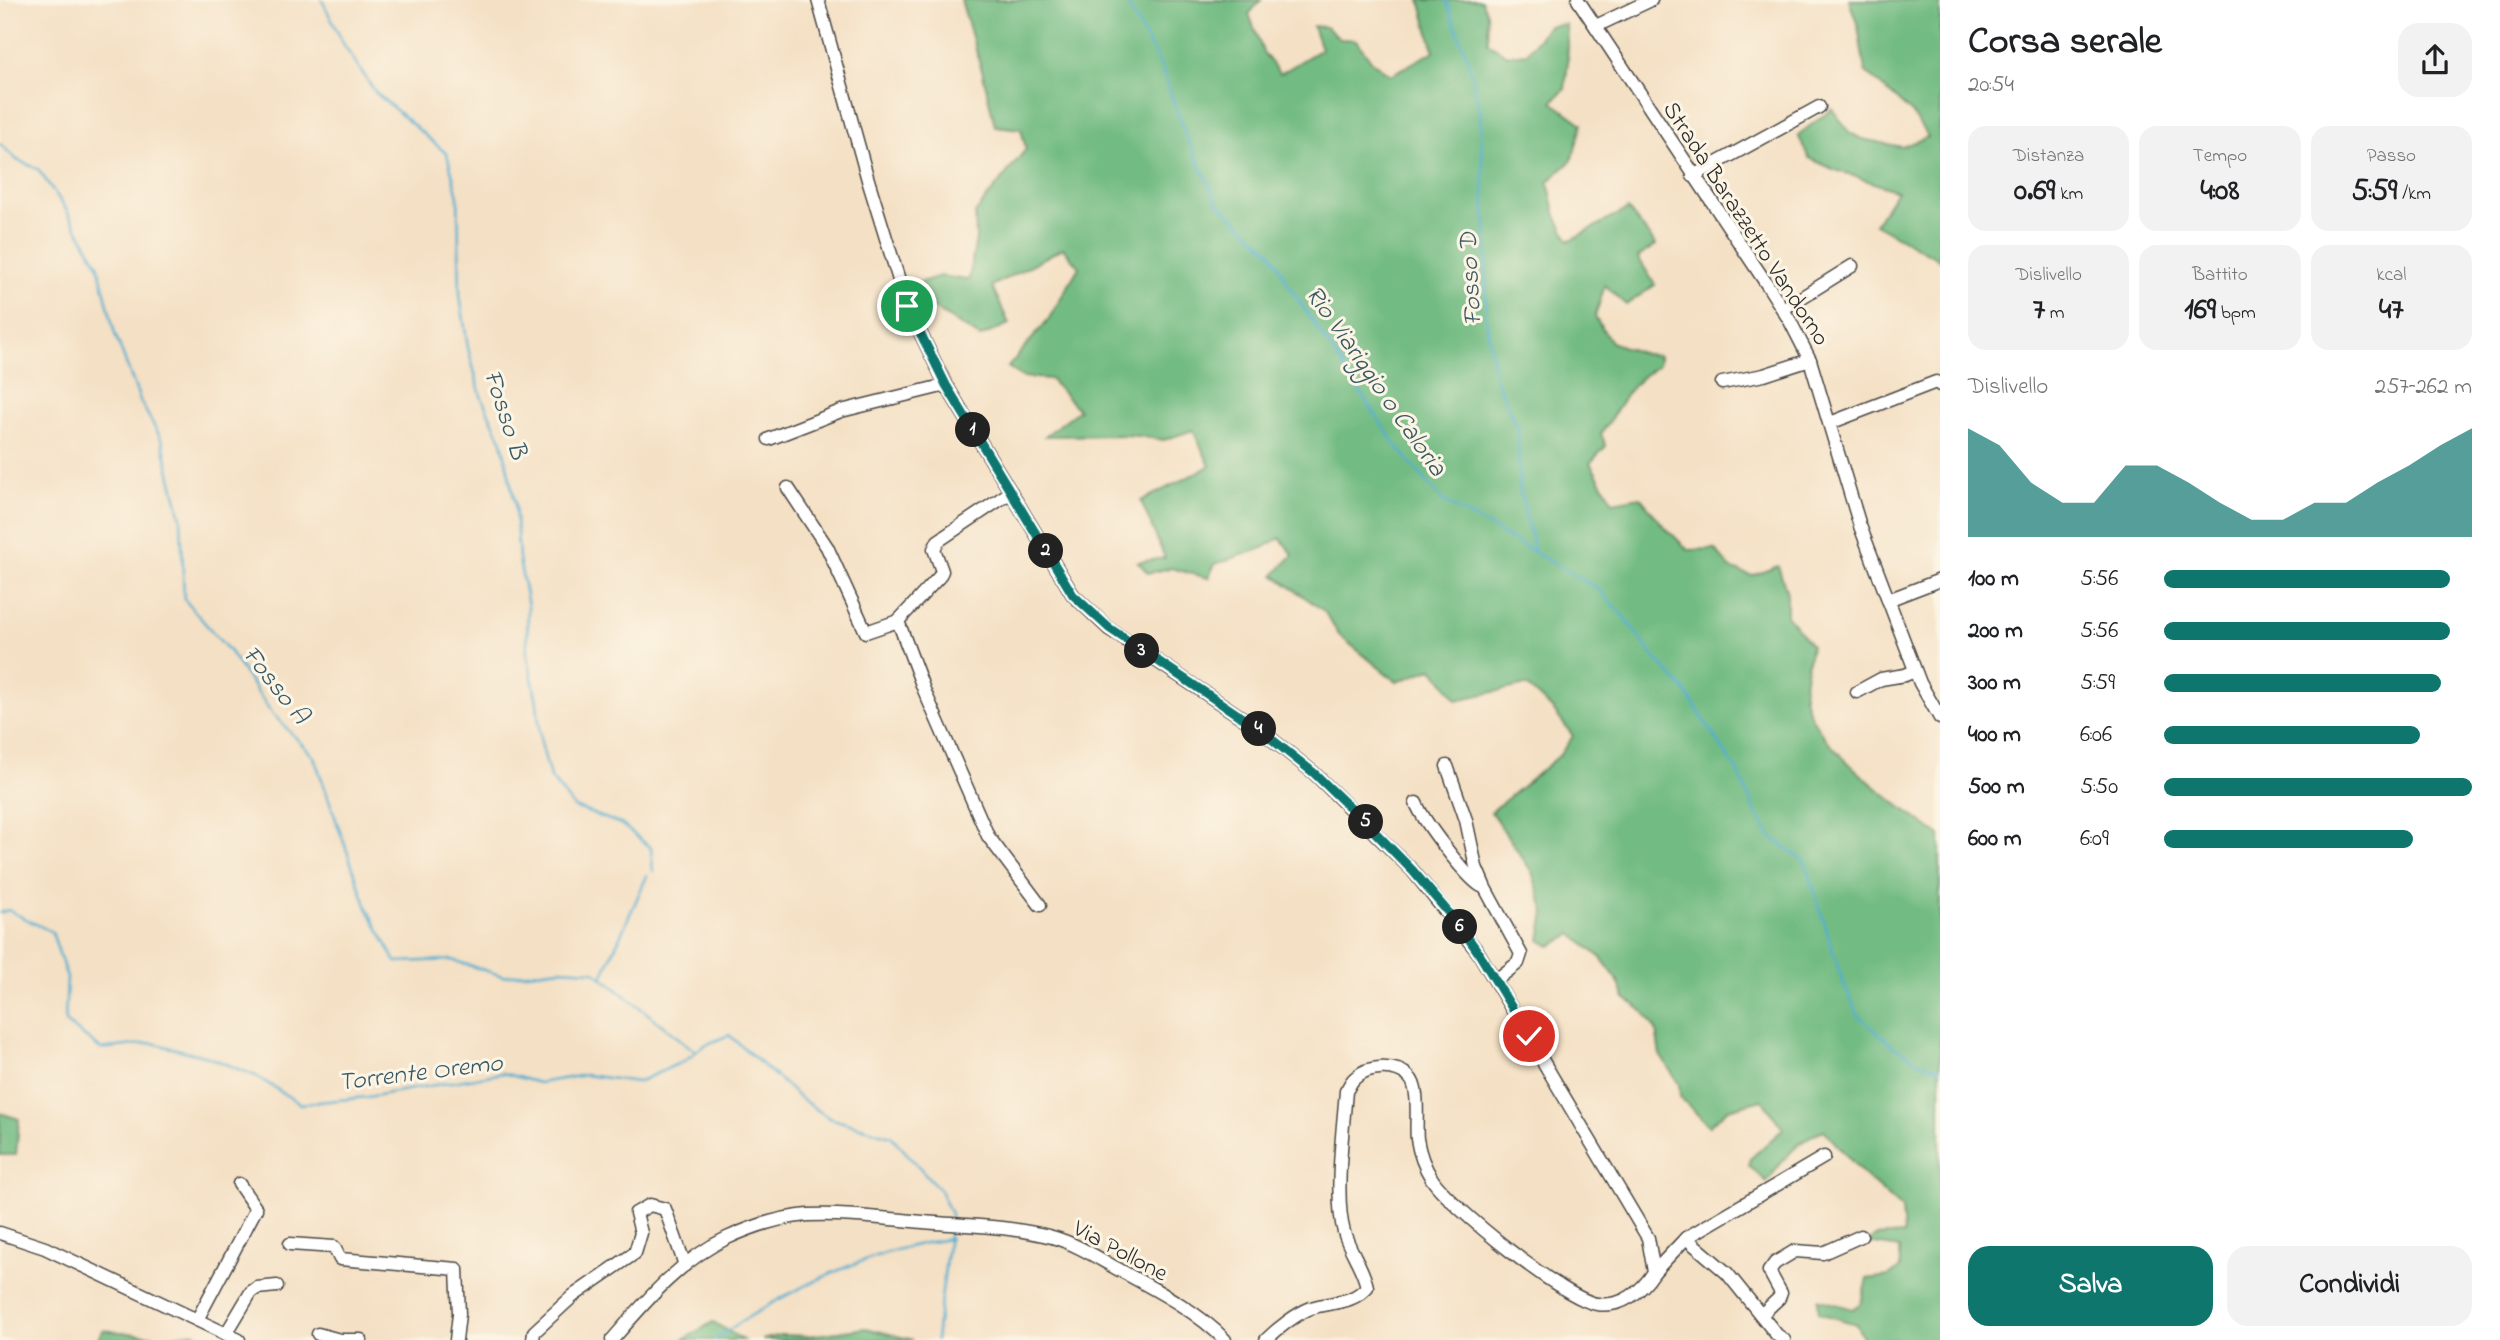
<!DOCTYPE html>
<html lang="it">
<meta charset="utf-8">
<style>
body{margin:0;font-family:"Indie Flower",sans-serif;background:#f2f2f2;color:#202124;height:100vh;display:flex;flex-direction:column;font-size:26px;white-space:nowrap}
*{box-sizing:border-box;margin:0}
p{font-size:23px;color:#757577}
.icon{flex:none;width:38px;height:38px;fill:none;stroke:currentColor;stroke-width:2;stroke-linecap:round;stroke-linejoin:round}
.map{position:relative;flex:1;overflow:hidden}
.details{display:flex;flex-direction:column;background:#fff;width:560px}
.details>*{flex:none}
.pin{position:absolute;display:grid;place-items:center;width:60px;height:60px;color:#fff;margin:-30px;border:4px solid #fff;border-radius:50%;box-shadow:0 2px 7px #0007}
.km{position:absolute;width:35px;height:35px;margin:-18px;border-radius:50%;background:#222;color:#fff;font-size:19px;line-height:35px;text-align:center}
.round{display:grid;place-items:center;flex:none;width:74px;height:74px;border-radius:21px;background:#f2f2f2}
.head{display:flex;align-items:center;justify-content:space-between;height:119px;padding:0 28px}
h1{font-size:38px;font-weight:700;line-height:52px}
.metrics{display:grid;grid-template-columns:repeat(3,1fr);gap:10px;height:119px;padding:7px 28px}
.metrics div{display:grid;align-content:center;border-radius:18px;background:#f2f2f2;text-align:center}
.metrics b{font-size:30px;font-weight:700}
.metrics small{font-size:19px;font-weight:400}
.metrics p{font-size:19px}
.chart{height:196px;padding:14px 28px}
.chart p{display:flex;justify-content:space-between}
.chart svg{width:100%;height:126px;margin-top:7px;fill:#0f766e;opacity:.7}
.button{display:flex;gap:14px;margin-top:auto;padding:14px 28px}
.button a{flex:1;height:80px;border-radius:21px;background:#0f766e;color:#fff;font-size:28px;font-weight:700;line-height:80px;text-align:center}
.button a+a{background:#f2f2f2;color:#202124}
ul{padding:0 28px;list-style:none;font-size:23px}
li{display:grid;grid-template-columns:112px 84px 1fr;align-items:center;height:52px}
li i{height:18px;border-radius:9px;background:#0f766e}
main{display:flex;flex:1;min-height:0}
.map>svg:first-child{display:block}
.forest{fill:#72bb82;stroke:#4e7356;stroke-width:2}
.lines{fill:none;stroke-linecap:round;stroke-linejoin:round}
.stream{stroke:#52aed0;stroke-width:2.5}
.minor-casing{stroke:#494642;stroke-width:15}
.minor{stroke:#fff;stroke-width:12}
.route-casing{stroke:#fff;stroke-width:14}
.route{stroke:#0f766e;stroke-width:9}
.labels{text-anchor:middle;stroke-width:6;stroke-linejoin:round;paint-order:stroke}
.street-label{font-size:24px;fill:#2b2b2b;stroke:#fcf5e5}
.water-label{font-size:26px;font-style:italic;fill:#395965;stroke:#fcf5e5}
</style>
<main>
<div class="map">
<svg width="1940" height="1340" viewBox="0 0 1940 1340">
<rect width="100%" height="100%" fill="#fcf5e5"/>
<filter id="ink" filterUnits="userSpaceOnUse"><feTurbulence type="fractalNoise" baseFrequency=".0143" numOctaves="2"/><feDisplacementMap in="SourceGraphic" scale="14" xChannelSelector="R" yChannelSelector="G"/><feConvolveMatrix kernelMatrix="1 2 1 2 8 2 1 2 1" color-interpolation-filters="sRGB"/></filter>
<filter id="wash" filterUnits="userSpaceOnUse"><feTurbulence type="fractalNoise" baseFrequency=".00686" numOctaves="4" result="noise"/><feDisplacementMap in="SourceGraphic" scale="28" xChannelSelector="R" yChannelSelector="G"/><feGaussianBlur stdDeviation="1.57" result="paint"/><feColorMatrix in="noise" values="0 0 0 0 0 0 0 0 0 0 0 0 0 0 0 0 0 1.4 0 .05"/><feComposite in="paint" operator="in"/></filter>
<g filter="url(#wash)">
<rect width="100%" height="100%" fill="#f4e0c4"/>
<g class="forest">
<path d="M961 0H1261L1249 14 1263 52 1280 74 1321 49 1313 26 1326 27 1340 39 1356 40 1372 62 1391 75 1434 51 1420 0H1481L1487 13 1488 43 1507 55 1527 53 1548 26 1566 24 1568 61 1565 89 1552 102 1582 124 1572 160 1548 182 1556 216 1569 241 1628 209 1656 245 1638 257 1655 285 1626 305 1605 285 1595 317 1611 342 1641 353 1659 356 1658 366C1629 381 1619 409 1601 434L1606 446 1590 463 1613 502 1640 497 1662 524 1688 550 1715 549 1730 568 1752 576 1778 566 1787 593V616L1811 645C1809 660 1803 679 1804 694 1807 742 1903 809 1940 836V1340H1864L1856 1324 1819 1313 1818 1299 1853 1309 1861 1303 1867 1279 1889 1276 1900 1268V1248L1868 1243 1875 1236 1904 1234 1902 1209 1863 1174 1824 1130C1799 1138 1781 1162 1767 1182L1749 1166 1751 1158 1783 1129 1762 1100 1728 1109 1709 1126 1680 1097 1679 1084 1660 1055 1656 1030 1643 1011 1625 998 1617 979 1601 958 1572 934 1550 946 1540 940 1545 912 1532 872 1491 812 1559 756 1573 736 1553 710 1526 685 1457 700 1433 668 1397 682 1339 635 1324 611 1274 575 1293 555 1280 538 1263 548 1215 564 1208 578 1171 568 1148 573 1138 562 1165 558 1141 501 1210 466 1193 430 1164 440 1130 435 1045 436 1079 410 1050 379 1022 377 1008 367 1048 320 1079 267 1063 248 992 286 1009 324 980 337 926 303 915 284 940 276 969 280 976 238 975 213 1026 149 1021 129 995 126 983 74Z"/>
<polygon points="1849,0 1940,0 1940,260 1875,224 1897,191 1833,169 1809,158 1798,135 1832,109 1850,133 1862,139 1902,147 1928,137 1912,113 1865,71 1858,26"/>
<polygon points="0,1113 19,1119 16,1155 0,1155"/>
<polygon points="713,1322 743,1340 683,1340"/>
<polygon points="866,1328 913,1340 762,1340 780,1335 809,1336"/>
<polygon points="103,1330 163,1337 193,1332 211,1340 97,1340"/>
</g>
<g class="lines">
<g class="stream">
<polyline points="322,0 345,47 376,93 447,154 458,196 460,295 468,348 481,396 502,442 515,503 519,559 528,606 527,653 537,702 541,743 550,777 574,807 621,824 651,848 653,871"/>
<polyline points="1125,0 1160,64 1186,136 1218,203 1272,253 1289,286 1395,444 1442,500 1597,588 1625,618 1654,657 1684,689 1739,774 1756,813 1771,837 1805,861 1842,980 1858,1015 1893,1046 1925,1065 1940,1068"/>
<polyline points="1446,0 1468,60 1480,111 1487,250 1486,316 1495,377 1518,431 1519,484 1534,551"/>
<polyline points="0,144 17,160 38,169 64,206 98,264 115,334 141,403 162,440 181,518 184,599 230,652 271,712 314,757 367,908 396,962 452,960 503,976 560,969 594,971 696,1052"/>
<polyline points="0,913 8,910 52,932 67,978 65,1022 101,1049 152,1043 208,1057 256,1076 300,1104 367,1097 503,1073 539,1083 585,1075 638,1082 684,1061 703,1046 729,1035 800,1098 829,1118 891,1136 940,1190 951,1214 951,1221"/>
<polyline points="602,977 647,876"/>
<path d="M714 1340C781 1293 868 1249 950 1239"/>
<polyline points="936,1340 950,1227"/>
</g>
</g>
</g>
<g filter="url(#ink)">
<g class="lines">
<g class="minor-casing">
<g id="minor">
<path d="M818 0 868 180 907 306 946 385 1073 595 1109 629 1259 729 1314 773 1413 871 1478 952 1648 1238 1654 1272C1642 1291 1622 1308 1597 1304 1566 1300 1450 1207 1432 1179 1425 1168 1419 1152 1417 1139 1415 1123 1421 1088 1409 1077 1396 1064 1368 1065 1355 1078 1351 1081 1349 1087 1346 1091 1343 1129 1334 1198 1344 1232 1350 1252 1363 1267 1367 1287 1351 1305 1332 1301 1311 1308 1296 1314 1278 1328 1266 1340"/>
<polyline points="1578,0 1770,289 1790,321 1810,360 1860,526 1920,683 1940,718"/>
<polyline points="1596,26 1651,0"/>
<polyline points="1693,176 1819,107"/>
<polyline points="1783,309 1852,266"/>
<polyline points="1722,383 1764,375 1810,360"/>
<polyline points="1830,423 1936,382 1940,385"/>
<polyline points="769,439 841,411 946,385"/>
<polyline points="788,488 827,547 866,632 898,621"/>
<polyline points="1011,492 938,541 934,549 942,571 939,577 898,621 924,690 988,836 1040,905"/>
<polyline points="1888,600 1940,580"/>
<polyline points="1857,692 1881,679 1905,675 1915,671"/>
<polyline points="1447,766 1466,820 1476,867 1485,888 1521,954 1518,963 1496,980"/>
<path d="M1416 803C1424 822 1465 876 1481 886"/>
<polyline points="0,1233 45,1248 239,1340"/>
<polyline points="1686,1238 1727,1273 1777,1335 1784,1340"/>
<polyline points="290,1244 334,1247 340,1259 457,1269 459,1314 456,1340"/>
<polyline points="1654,1272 1686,1238 1824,1157"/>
<polyline points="1761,1315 1779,1298 1781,1293 1769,1271 1775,1263 1795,1251 1823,1253 1861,1236"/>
<polyline points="197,1320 256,1209 239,1184"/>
<polyline points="226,1334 251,1292 257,1288 277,1286"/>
<polyline points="318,1334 340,1340 361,1340"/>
<polyline points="533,1340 534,1332 573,1296 635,1253 641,1233 636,1213 650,1205 665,1209 685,1265"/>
<path d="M612 1340C645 1302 680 1260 727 1238 751 1227 781 1217 808 1215 850 1213 894 1220 936 1223 974 1226 1015 1227 1052 1237 1074 1243 1095 1256 1114 1267 1152 1288 1195 1309 1225 1340"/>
</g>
</g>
<use href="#minor" class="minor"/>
</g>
</g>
<g class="lines" filter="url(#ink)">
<g class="route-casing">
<polyline id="route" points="907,306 946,385 1073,595 1109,628 1259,729 1314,773 1364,821 1413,871 1459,925 1478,952 1529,1036"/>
</g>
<use href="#route" class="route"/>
</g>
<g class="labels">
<g class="street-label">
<text transform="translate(1747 223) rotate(57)" y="8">Strada Barazzetto Vandorno</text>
<text transform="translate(1121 1250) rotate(28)" y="8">Via Pollone</text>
</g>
<g class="water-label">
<text transform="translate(1469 279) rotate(-93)" y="9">Fosso D</text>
<text transform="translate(1377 380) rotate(55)" y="9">Rio Viariggio o Caloria</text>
<text transform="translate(507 414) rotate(72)" y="9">Fosso B</text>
<text transform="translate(277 684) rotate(52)" y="9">Fosso A</text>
<text transform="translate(420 1071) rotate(-7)" y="9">Torrente Oremo</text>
</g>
</g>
</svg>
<div class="pin" style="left:907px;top:306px;background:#1e9e55"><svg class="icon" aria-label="arrive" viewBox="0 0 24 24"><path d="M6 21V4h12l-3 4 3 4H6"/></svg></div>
<div class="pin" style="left:1529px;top:1036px;background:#d93025"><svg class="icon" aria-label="check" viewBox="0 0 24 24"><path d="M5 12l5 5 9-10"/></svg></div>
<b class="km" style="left:973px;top:430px">1</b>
<b class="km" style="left:1046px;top:551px">2</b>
<b class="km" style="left:1142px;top:651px">3</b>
<b class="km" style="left:1259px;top:729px">4</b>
<b class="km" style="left:1366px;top:822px">5</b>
<b class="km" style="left:1460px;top:927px">6</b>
</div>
<section class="details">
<div class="head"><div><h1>Corsa serale</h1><p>20:54</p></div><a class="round"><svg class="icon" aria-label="share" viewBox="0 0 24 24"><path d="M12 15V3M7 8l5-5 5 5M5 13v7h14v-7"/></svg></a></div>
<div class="metrics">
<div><p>Distanza</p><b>0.69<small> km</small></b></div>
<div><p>Tempo</p><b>4:08</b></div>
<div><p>Passo</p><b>5:59<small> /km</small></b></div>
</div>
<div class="metrics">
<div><p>Dislivello</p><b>7<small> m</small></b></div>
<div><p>Battito</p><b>169<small> bpm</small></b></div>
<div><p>kcal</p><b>47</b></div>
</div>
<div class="chart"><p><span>Dislivello</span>257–262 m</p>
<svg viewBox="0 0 160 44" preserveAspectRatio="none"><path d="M0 44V6L10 12L20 25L30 32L40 32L50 19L60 19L70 25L80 32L90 38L100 38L110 32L120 32L130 25L140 19L150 12L160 6V44z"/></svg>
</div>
<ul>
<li><b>100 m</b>5:56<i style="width:93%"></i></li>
<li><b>200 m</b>5:56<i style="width:93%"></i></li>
<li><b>300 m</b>5:59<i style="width:90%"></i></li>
<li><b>400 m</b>6:06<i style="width:83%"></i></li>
<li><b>500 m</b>5:50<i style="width:100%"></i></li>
<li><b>600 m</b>6:09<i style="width:81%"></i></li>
</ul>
<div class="button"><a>Salva</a><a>Condividi</a></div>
</section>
</main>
